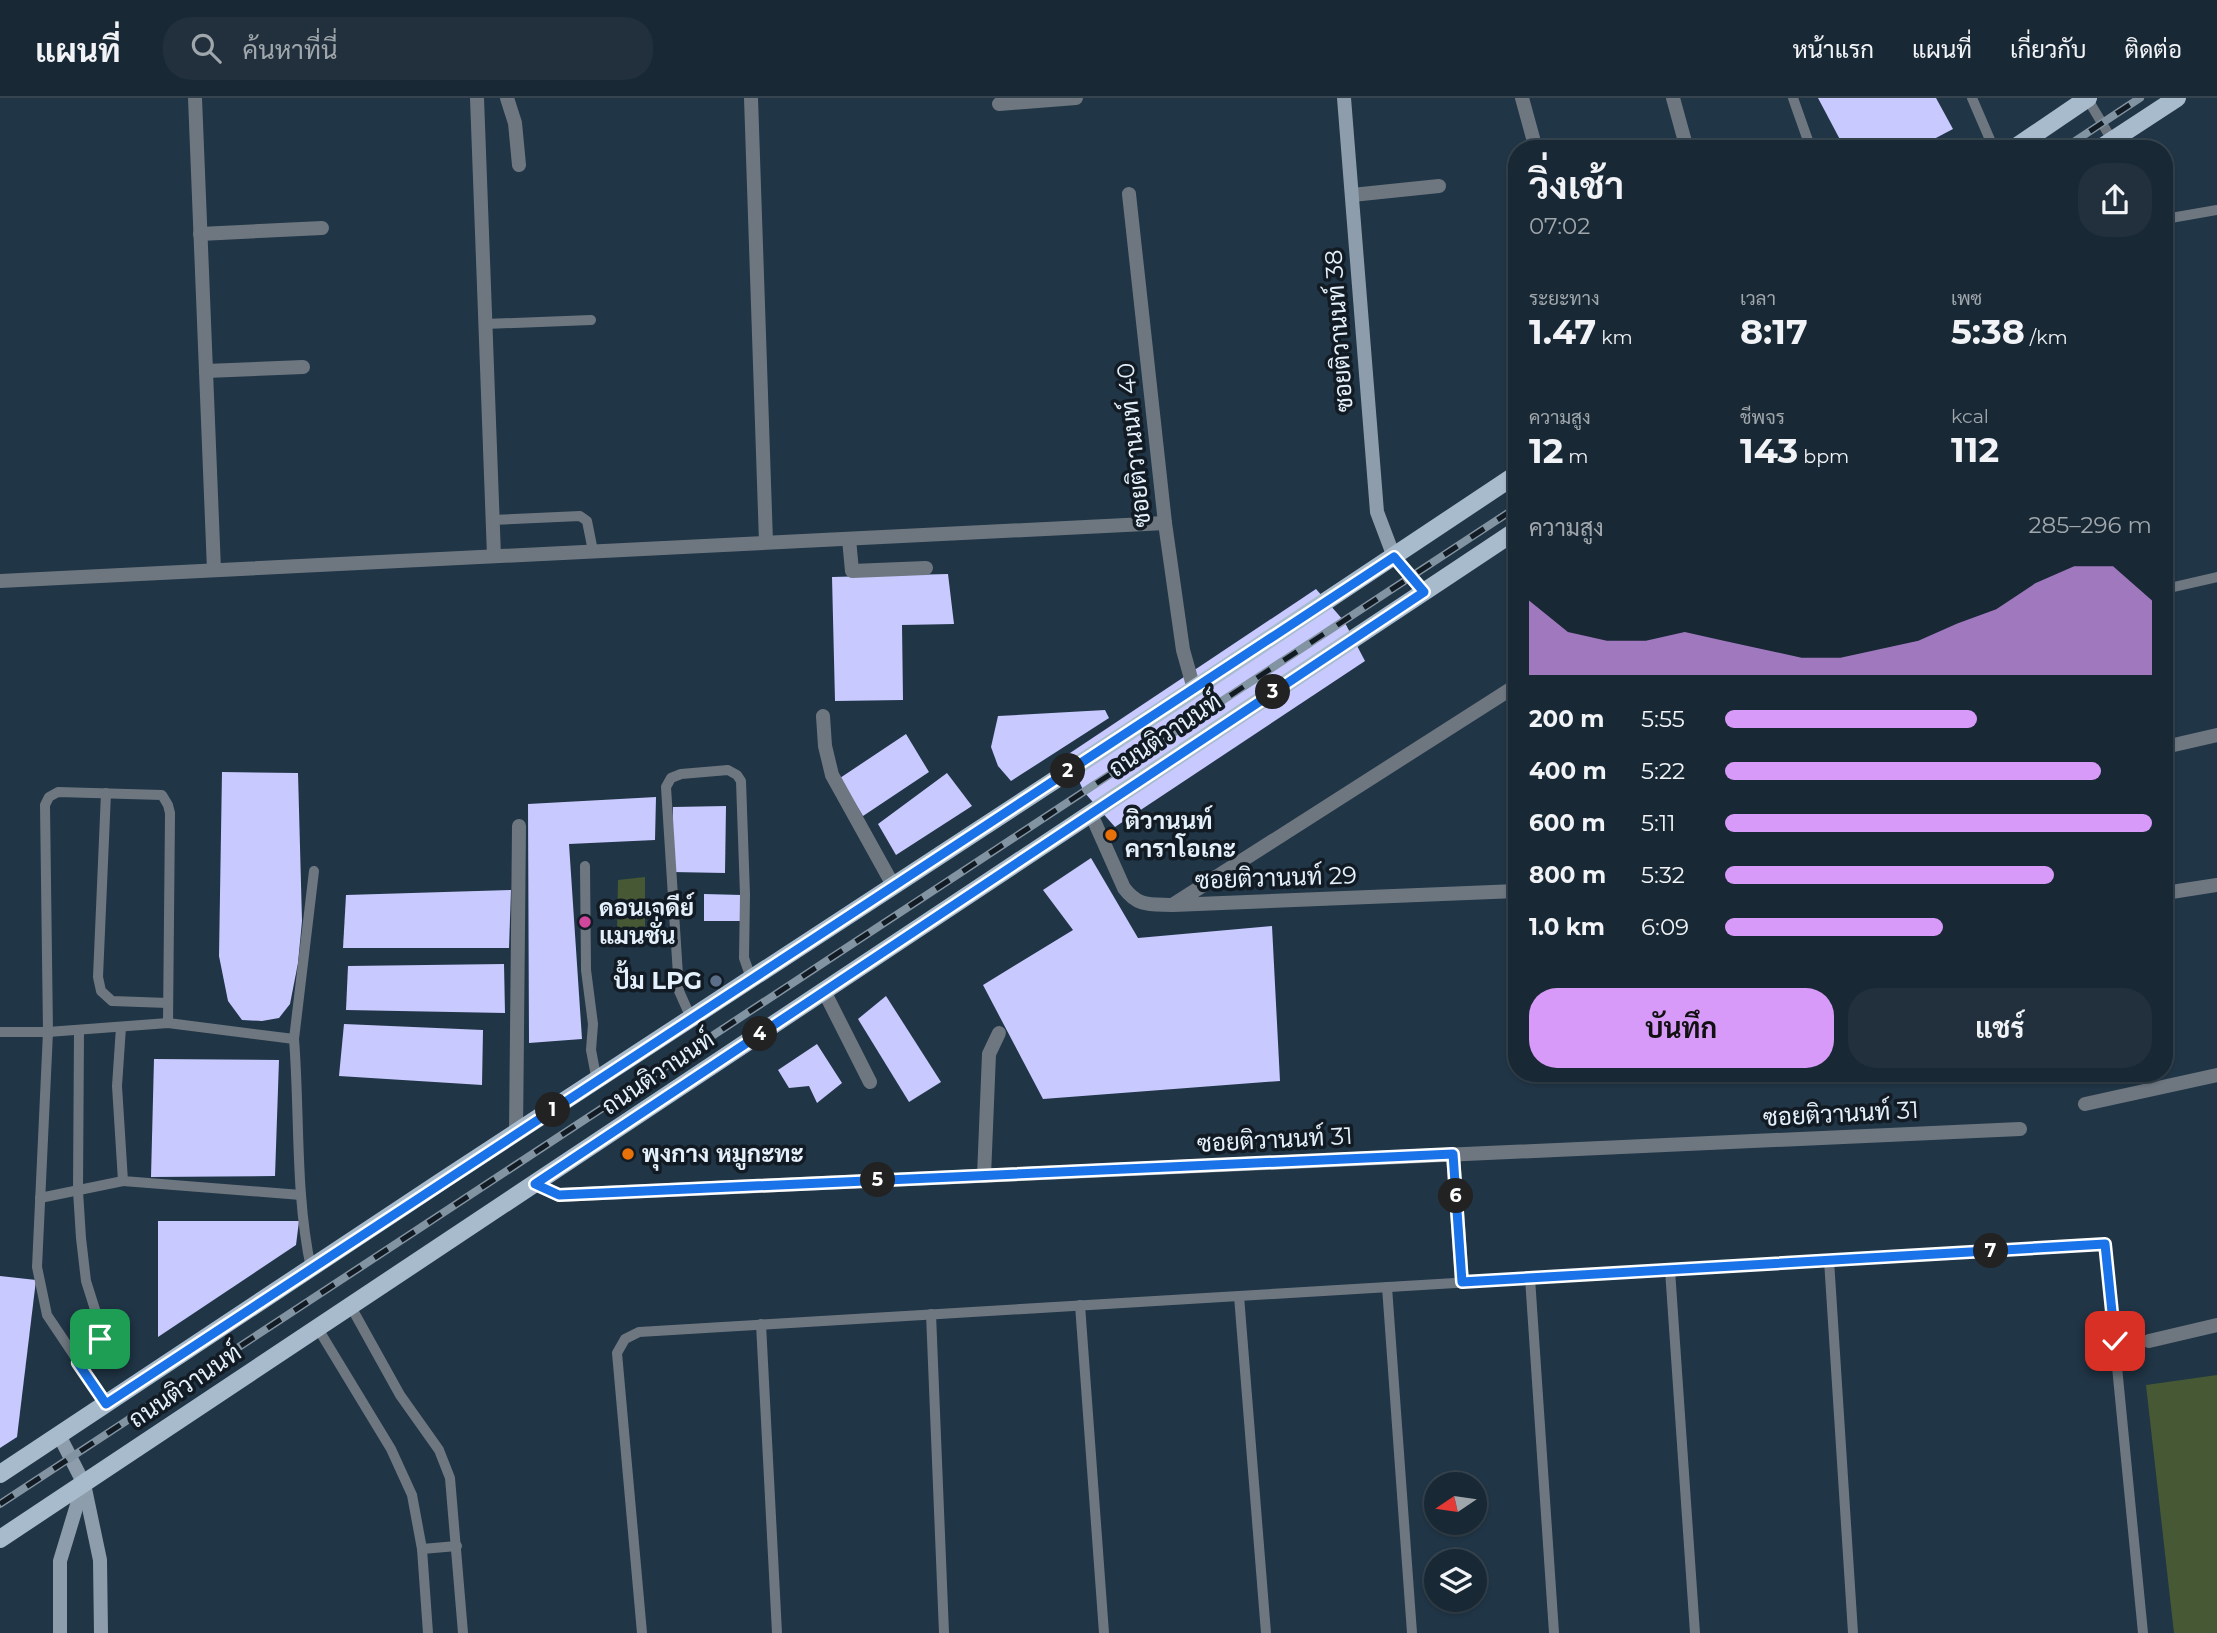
<!DOCTYPE html>
<html lang="th">
<meta charset="utf-8">
<style>
body{margin:0;font-family:Montserrat,Sarabun,sans-serif;background:#21303c;color:#f1f3f6;height:100vh;display:flex;flex-direction:column;font-size:26px;white-space:nowrap}
*{box-sizing:border-box;margin:0}
p{font-size:23px;color:#9fa6ac}
.icon{flex:none;width:38px;height:38px;fill:none;stroke:currentColor;stroke-width:2;stroke-linecap:round;stroke-linejoin:round}
.map{position:relative;flex:1;overflow:hidden}
.side{position:absolute;left:1508px;top:42px;width:665px;height:942px;display:flex;flex-direction:column;background:#182834;border-radius:28px;box-shadow:0 2px 5px #0004,0 0 0 2px #36444f}
.side>*{flex:none}
.needle{width:46px;rotate:257deg}
.fabs{position:absolute;left:1424px;top:1374px;display:grid;gap:14px}
.fabs a{display:grid;place-items:center;width:63px;height:63px;border-radius:50%;background:#182834;box-shadow:0 2px 5px #0004,0 0 0 2px #36444f;font-size:35px}
.pin{position:absolute;display:grid;place-items:center;width:60px;height:60px;color:#fff;margin:-30px;border-radius:14px;box-shadow:0 4px 10px #0006}
.km{position:absolute;width:35px;height:35px;margin:-18px;border-radius:50%;background:#222;color:#fff;font-size:19px;line-height:35px;text-align:center}
.round{display:grid;place-items:center;flex:none;width:74px;height:74px;border-radius:28px;background:#21303c}
.summary{display:flex;align-items:center;justify-content:space-between;height:119px;padding:0 21px}
h1{font-size:38px;font-weight:700;line-height:52px}
.figures{display:grid;grid-template-columns:repeat(3,1fr);gap:10px;height:119px;padding:7px 21px}
.figures div{display:grid;align-content:center}
.figures b{font-size:35px;font-weight:700}
.figures small{font-size:19px;font-weight:400}
.figures p{font-size:19px}
.chart{height:196px;padding:14px 21px}
.chart p{display:flex;justify-content:space-between}
.chart svg{width:100%;height:126px;margin-top:7px;fill:#d89af8;opacity:.7}
.cta{display:flex;gap:14px;margin-top:auto;padding:14px 21px}
.cta a{flex:1;height:80px;border-radius:28px;background:#d89af8;color:#111;font-size:28px;font-weight:700;line-height:80px;text-align:center}
.cta a+a{background:#21303c;color:#f1f3f6}
ul{padding:0 21px;list-style:none;font-size:23px}
li{display:grid;grid-template-columns:112px 84px 1fr;align-items:center;height:52px}
li i{height:18px;border-radius:9px;background:#d89af8}
header{display:flex;align-items:center;gap:42px;box-sizing:border-box;height:98px;padding:0 35px;background:#182834;border-bottom:2px solid #36444f}
header strong{font-size:33px}
nav{display:flex;gap:38px;margin-inline-start:auto;font-size:24px}
.search{width:490px;height:63px;background:#21303c;display:flex;align-items:center;gap:18px;box-sizing:border-box;padding:0 24px;border-radius:28px;color:#9fa6ac;font-size:26px}
.map>svg:first-child{display:block}
.green{fill:#475934}
.building{fill:#c8c9fe}
.lines{fill:none;stroke-linecap:round;stroke-linejoin:round}
.lane{stroke:#6e7780;stroke-width:10}
.street{stroke:#6e7780;stroke-width:14}
.secondary{stroke:#8e9dac;stroke-width:14}
.primary{stroke:#a8bbcd;stroke-width:18}
.rail-casing{stroke:#8293a1;stroke-width:8}
.rail{stroke:#121b23;stroke-width:5;stroke-dasharray:16;stroke-linecap:butt}
.route-casing{stroke:#fff;stroke-width:14}
.route{stroke:#1a73e8;stroke-width:9}
.food-dot{fill:#e8710a;stroke:#121b23;stroke-width:2.5}
.hotel-dot{fill:#d1479c;stroke:#121b23;stroke-width:2.5}
.service-dot{fill:#5c6f8a;stroke:#121b23;stroke-width:2.5}
.labels{text-anchor:middle;stroke-width:7;stroke-linejoin:round;paint-order:stroke}
.street-label{font-size:24px;fill:#e4f1fc;stroke:#121b23}
.poi-label{font-size:24px;font-weight:bold;fill:#e4f1fc;stroke:#121b23;text-anchor:start}
</style>
<header>
<strong>แผนที่</strong>
<div class="search"><svg class="icon" aria-label="search" viewBox="0 0 24 24"><circle cx="10" cy="10" r="6"/><path d="M15 15l6 6"/></svg>ค้นหาที่นี่</div>
<nav><a>หน้าแรก</a><a>แผนที่</a><a>เกี่ยวกับ</a><a>ติดต่อ</a></nav>
</header>
<div class="map">
<svg width="2217" height="1535" viewBox="0 0 2217 1535">
<rect width="100%" height="100%" fill="#203546"/>
<g class="green">
<polygon points="645,779 645,833 617,833 618,782"/>
<polygon points="2217,1277 2217,1535 2174,1535 2146,1287"/>
</g>
<g class="building">
<polygon points="1818,0 1936,0 1953,31 1915,51 1845,51"/>
<polygon points="948,476 954,526 902,527 903,602 835,603 832,479"/>
<polygon points="1316,491 1344,523 1365,563 1115,729 1084,694 1067,657"/>
<polygon points="1105,612 1109,620 1011,683 998,668 991,649 998,618"/>
<polygon points="906,636 929,674 863,718 840,680"/>
<polygon points="222,674 298,675 302,823 298,865 290,906 279,920 262,923 242,922 228,903 219,858"/>
<polygon points="947,675 972,708 896,757 878,726"/>
<polygon points="656,699 655,742 569,746 582,941 529,945 528,706"/>
<polygon points="726,708 725,775 672,774 673,709"/>
<polygon points="1091,760 1138,840 1272,828 1280,983 1043,1001 983,887 1073,832 1043,792"/>
<polygon points="511,792 509,850 343,850 346,797"/>
<polygon points="704,796 742,797 743,823 704,823"/>
<polygon points="504,866 505,915 346,912 348,868"/>
<polygon points="886,898 941,984 909,1004 858,921"/>
<polygon points="344,926 483,932 482,987 339,978"/>
<polygon points="817,946 842,985 817,1005 809,988 789,990 778,972"/>
<polygon points="154,961 279,962 275,1078 151,1079"/>
<polygon points="158,1123 299,1123 296,1147 158,1239"/>
<polygon points="0,1178 36,1182 17,1339 0,1350"/>
</g>
<g class="lines">
<g class="lane">
<polyline points="1793,0 1811,51"/>
<polyline points="1972,0 1994,51"/>
<polyline points="2087,0 2112,42 2113,48"/>
<polyline points="2165,121 2217,112"/>
<polyline points="485,226 591,222"/>
<polyline points="492,422 580,418 587,423 593,453"/>
<polyline points="2165,491 2217,479"/>
<polyline points="106,695 98,879 101,893 112,903 168,905"/>
<polyline points="585,768 586,872 593,926 591,952 597,983"/>
<polyline points="691,920 679,893 666,689 671,680 681,676 728,672 737,677 741,683 745,797 744,860 751,880"/>
<polyline points="121,929 117,988 123,1083 301,1097"/>
<path d="M0 934H48L168 925 294 941C300 1017 295 1096 311 1170"/>
<polyline points="294,941 314,773"/>
<polyline points="40,1100 123,1083"/>
<polyline points="1829,1162 1853,1535"/>
<polyline points="1670,1172 1695,1535"/>
<polyline points="1530,1180 1554,1535"/>
<polyline points="1387,1189 1412,1535"/>
<polyline points="1239,1198 1266,1535"/>
<polyline points="350,1207 400,1297 439,1352 450,1380 463,1535"/>
<polyline points="1080,1207 1104,1535"/>
<polyline points="931,1216 944,1535"/>
<polyline points="761,1226 777,1535"/>
<polyline points="317,1229 391,1351 412,1397 422,1451 428,1535"/>
<polyline points="78,1265 100,1241 98,1221 86,1183 81,1140 78,1093 79,932"/>
<polyline points="106,1305 47,1217 37,1169 48,934 45,707 49,699 58,694 162,697 168,707 170,715 168,925"/>
<polyline points="422,1451 457,1448"/>
<polyline points="642,1535 617,1255 625,1241 639,1234 2105,1146 2143,1535"/>
</g>
<g class="street">
<polyline points="195,0 214,472"/>
<polyline points="477,0 494,458"/>
<polyline points="507,0 515,25 519,67"/>
<polyline points="751,0 766,444"/>
<polyline points="1522,0 1536,51"/>
<polyline points="1673,0 1687,51"/>
<polyline points="999,6 1076,0"/>
<polyline points="1129,96 1165,425 1183,552 1194,591"/>
<polyline points="1352,97 1439,88"/>
<polyline points="200,136 322,130"/>
<polyline points="206,273 303,269"/>
<polyline points="849,441 852,473 926,470"/>
<polyline points="0,483 1165,425"/>
<polyline points="823,618 825,648 832,677 893,787"/>
<polyline points="2165,649 2217,637"/>
<path d="M1091 716 1124 790C1138 809 1150 806 1173 807L1517 793"/>
<polyline points="2165,795 2217,787"/>
<polyline points="1174,806 1517,587"/>
<polyline points="824,893 870,984"/>
<polyline points="2085,1006 2217,977"/>
<polyline points="516,1036 519,728"/>
<polyline points="1453,1057 1462,1184"/>
<polyline points="984,1078 989,956 999,935"/>
<polyline points="535,1086 559,1097 2020,1031"/>
<polyline points="2149,1243 2217,1227"/>
</g>
<g class="secondary">
<polyline points="1344,0 1377,414 1394,459 1424,494"/>
<polyline points="59,1337 84,1386 100,1462 101,1535"/>
<polyline points="60,1535 60,1463 83,1387"/>
</g>
<g class="primary">
<polyline points="2013,51 2088,0"/>
<polyline points="2099,51 2177,0"/>
<polyline points="0,1376 442,1083 1194,591 1517,376"/>
<polyline points="0,1441 1517,432"/>
</g>
<g class="rail-casing">
<g id="rail">
<polyline points="2063,51 2140,0"/>
<polyline points="0,1406 1517,409"/>
</g>
</g>
<use href="#rail" class="rail"/>
</g>
<g class="lines">
<g class="route-casing">
<polyline id="route" points="100,1241 78,1265 106,1306 1394,459 1424,494 535,1086 559,1097 1453,1056 1462,1184 2105,1146 2115,1243"/>
</g>
<use href="#route" class="route"/>
</g>
<g class="food-dot">
<circle cx="1111" cy="737" r="7"/>
<circle cx="628" cy="1056" r="7"/>
</g>
<circle class="hotel-dot" cx="585" cy="824" r="7"/>
<circle class="service-dot" cx="716" cy="883" r="7"/>
<g class="labels">
<g class="street-label">
<text transform="translate(1339 233) rotate(-94)" y="8">ซอยติวานนท์ 38</text>
<text transform="translate(1134 347) rotate(-96)" y="8">ซอยติวานนท์ 40</text>
<text transform="translate(1165 637) rotate(-34)" y="8">ถนนติวานนท์</text>
<text transform="translate(1276 780) rotate(-2)" y="8">ซอยติวานนท์ 29</text>
<text transform="translate(658 975) rotate(-34)" y="8">ถนนติวานนท์</text>
<text transform="translate(1841 1016) rotate(-3)" y="8">ซอยติวานนท์ 31</text>
<text transform="translate(1275 1042) rotate(-3)" y="8">ซอยติวานนท์ 31</text>
<text transform="translate(185 1288) rotate(-34)" y="8">ถนนติวานนท์</text>
</g>
<g class="poi-label">
<text x="1125" y="731">ติวานนท์<tspan x="1125" dy="28">คาราโอเกะ</tspan></text>
<text x="599" y="818">ดอนเจดีย์<tspan x="599" dy="28">แมนชั่น</tspan></text>
<text x="702" y="891" text-anchor="end">ปั้ม LPG</text>
<text x="642" y="1064">พุงกาง หมูกะทะ</text>
</g>
</g>
</svg>
<div class="fabs">
<a><svg class="needle" viewBox="-14 -14 28 28"><path d="M0-13l5 13h-10z" fill="#e53935"/><path d="M0 13l5-13h-10z" fill="#9fa6ac"/></svg></a>
<a><svg class="icon" aria-label="layers" viewBox="0 0 24 24"><path d="M12 4l9 5-9 5-9-5zM3 14l9 5 9-5"/></svg></a>
</div>
<div class="pin" style="left:100px;top:1241px;background:#1e9e55"><svg class="icon" aria-label="arrive" viewBox="0 0 24 24"><path d="M6 21V4h12l-3 4 3 4H6"/></svg></div>
<div class="pin" style="left:2115px;top:1243px;background:#d93025"><svg class="icon" aria-label="check" viewBox="0 0 24 24"><path d="M5 12l5 5 9-10"/></svg></div>
<b class="km" style="left:553px;top:1012px">1</b>
<b class="km" style="left:1068px;top:673px">2</b>
<b class="km" style="left:1273px;top:594px">3</b>
<b class="km" style="left:760px;top:936px">4</b>
<b class="km" style="left:878px;top:1082px">5</b>
<b class="km" style="left:1456px;top:1098px">6</b>
<b class="km" style="left:1991px;top:1153px">7</b>
<section class="side">
<div class="summary"><div><h1>วิ่งเช้า</h1><p>07:02</p></div><a class="round"><svg class="icon" aria-label="share" viewBox="0 0 24 24"><path d="M12 15V3M7 8l5-5 5 5M5 13v7h14v-7"/></svg></a></div>
<div class="figures">
<div><p>ระยะทาง</p><b>1.47<small> km</small></b></div>
<div><p>เวลา</p><b>8:17</b></div>
<div><p>เพซ</p><b>5:38<small> /km</small></b></div>
</div>
<div class="figures">
<div><p>ความสูง</p><b>12<small> m</small></b></div>
<div><p>ชีพจร</p><b>143<small> bpm</small></b></div>
<div><p>kcal</p><b>112</b></div>
</div>
<div class="chart"><p><span>ความสูง</span>285–296 m</p>
<svg viewBox="0 0 160 44" preserveAspectRatio="none"><path d="M0 44V18L10 29L20 32L30 32L40 29L50 32L60 35L70 38L80 38L90 35L100 32L110 26L120 21L130 12L140 6L150 6L160 18V44z"/></svg>
</div>
<ul>
<li><b>200 m</b>5:55<i style="width:59%"></i></li>
<li><b>400 m</b>5:22<i style="width:88%"></i></li>
<li><b>600 m</b>5:11<i style="width:100%"></i></li>
<li><b>800 m</b>5:32<i style="width:77%"></i></li>
<li><b>1.0 km</b>6:09<i style="width:51%"></i></li>
</ul>
<div class="cta"><a>บันทึก</a><a>แชร์</a></div>
</section>
</div>
